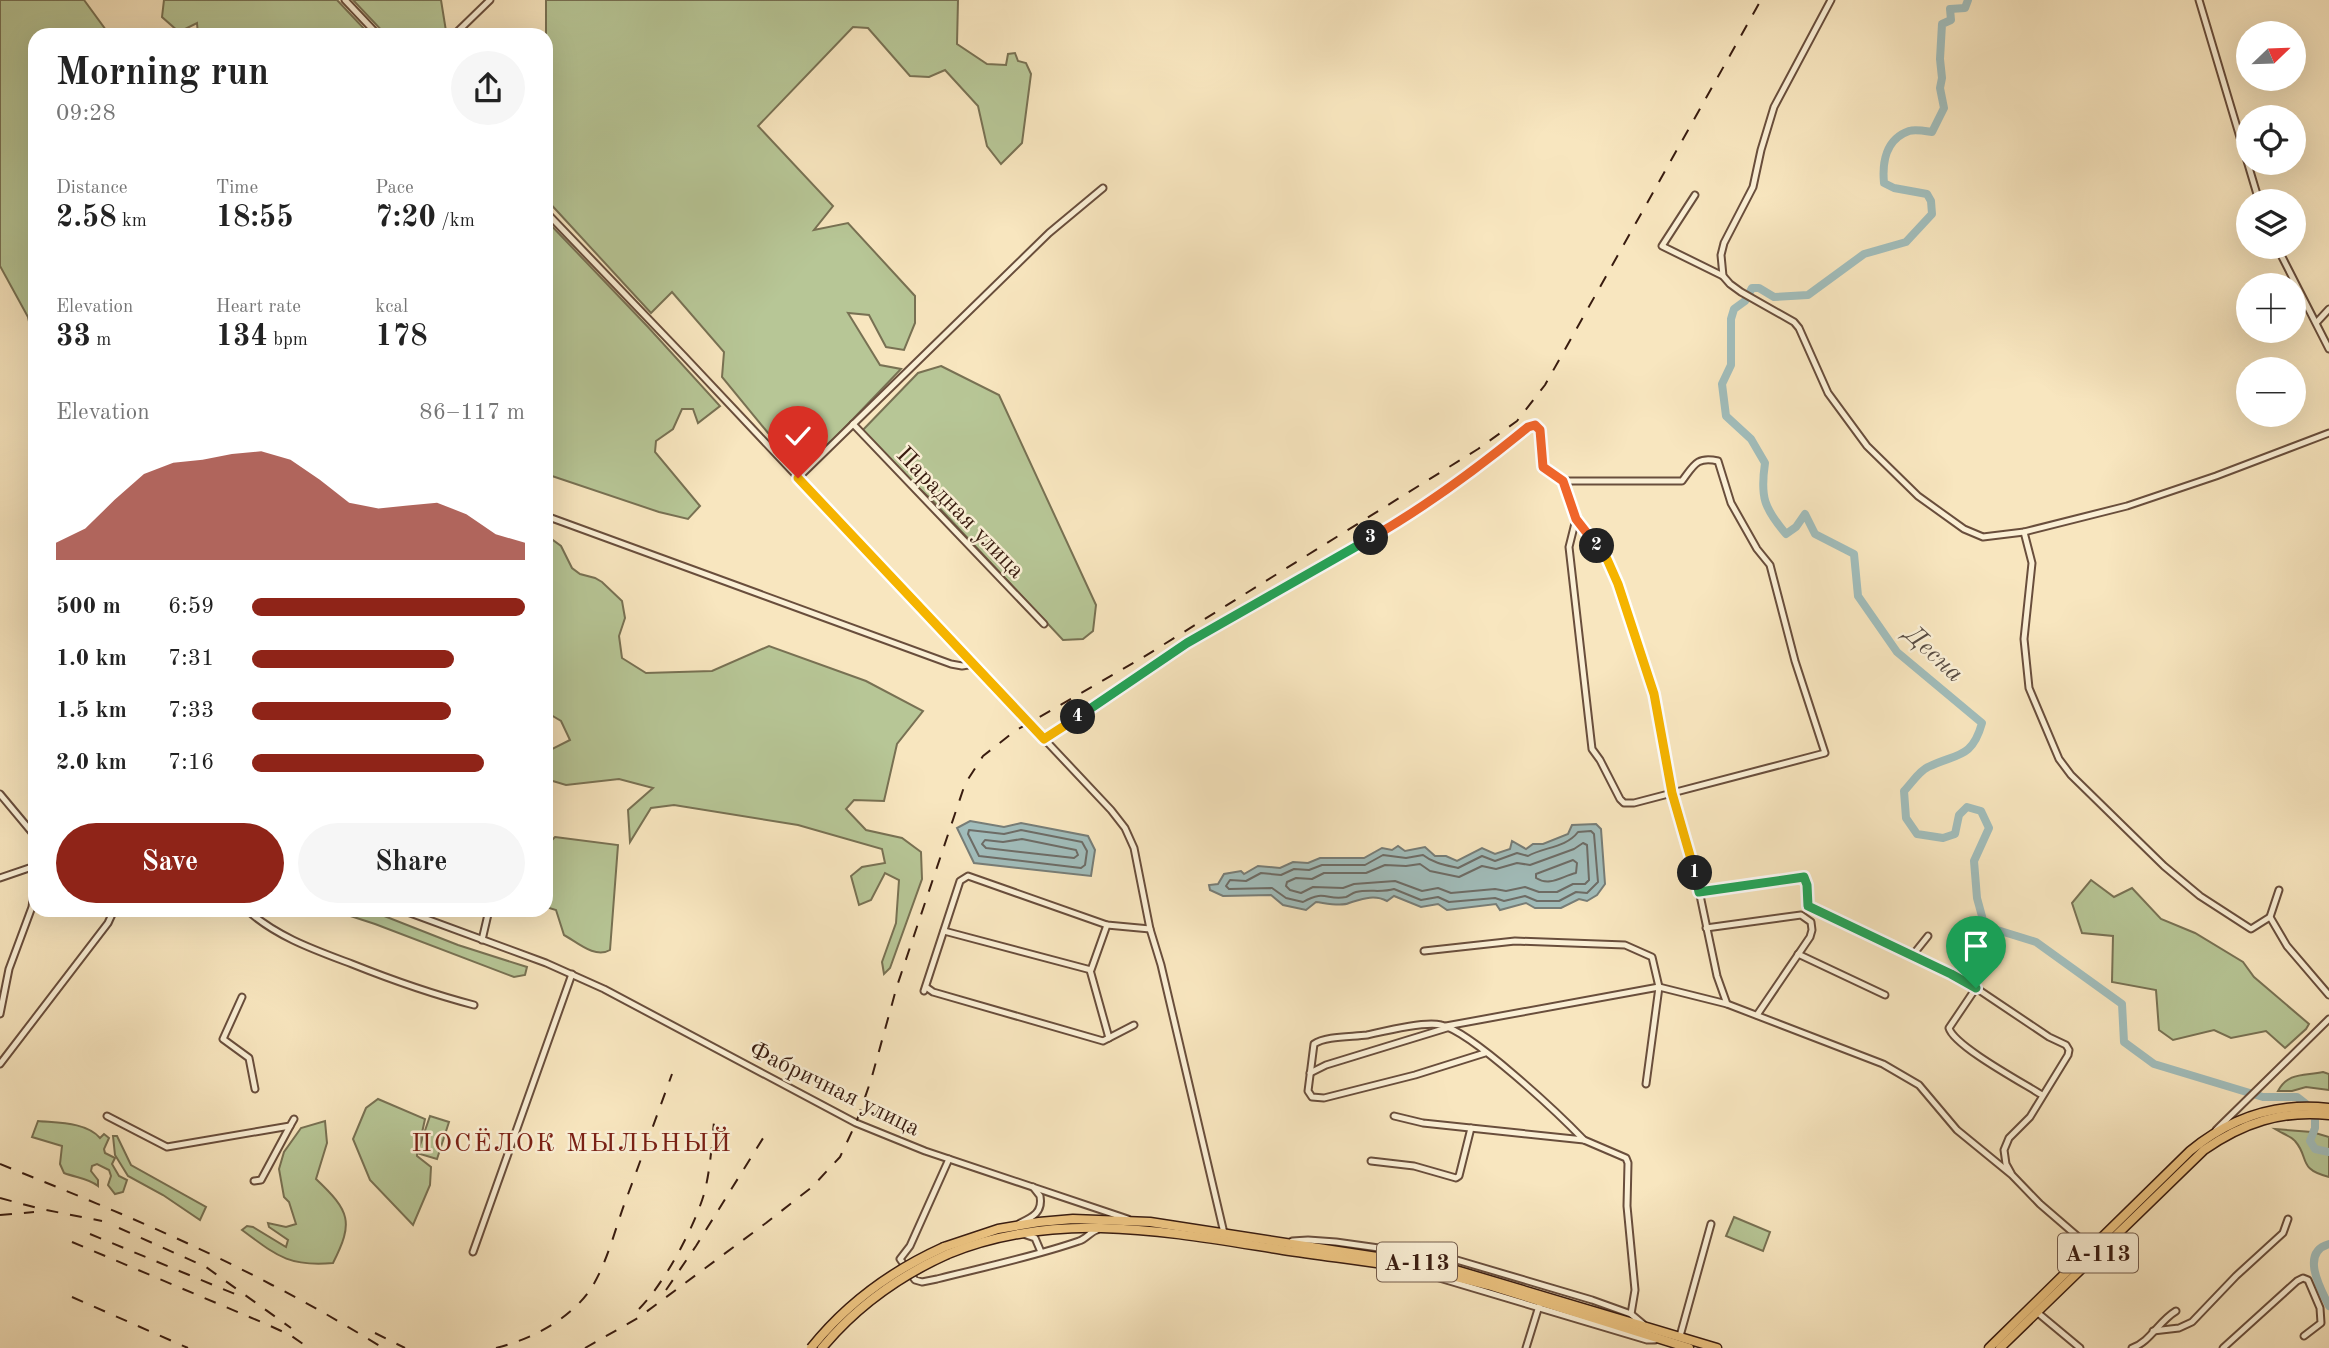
<!DOCTYPE html>
<meta charset="utf-8">
<style>
body{margin:0;font-family:"Old Standard TT",serif;background:#f6f6f6;color:#222;height:100vh;display:flex;flex-direction:column;font-size:26px;white-space:nowrap}
*{box-sizing:border-box;margin:0}
p{font-size:23px;color:#767676}
.icon{flex:none;width:38px;height:38px;fill:none;stroke:currentColor;stroke-width:2;stroke-linecap:round;stroke-linejoin:round}
.map{position:relative;flex:1;overflow:hidden}
.drawer{position:absolute;left:28px;top:28px;width:525px;height:889px;display:flex;flex-direction:column;background:#fff;border-radius:21px;box-shadow:0 7px 28px #0002}
.drawer>*{flex:none}
.needle{width:46px;rotate:67deg}
.buttons{position:absolute;left:2236px;top:21px;display:grid;gap:14px}
.buttons a{display:grid;place-items:center;width:70px;height:70px;border-radius:50%;background:#fff;box-shadow:0 7px 28px #0002;font-size:35px}
.pin{position:absolute;display:grid;place-items:center;width:60px;height:60px;color:#fff;margin:-72px -30px;border-radius:50% 50% 50% 0;rotate:-45deg;box-shadow:0 0 7px #0007}
.pin .icon{rotate:45deg}
.km{position:absolute;width:35px;height:35px;margin:-18px;border-radius:50%;background:#222;color:#fff;font-size:19px;line-height:35px;text-align:center}
.round{display:grid;place-items:center;flex:none;width:74px;height:74px;border-radius:37px;background:#f6f6f6}
.head{display:flex;align-items:center;justify-content:space-between;height:119px;padding:0 28px}
h1{font-size:38px;font-weight:600;line-height:52px}
.stats{display:grid;grid-template-columns:repeat(3,1fr);gap:10px;height:119px;padding:7px 28px}
.stats div{display:grid;align-content:center}
.stats b{font-size:30px;font-weight:600}
.stats small{font-size:19px;font-weight:400}
.stats p{font-size:19px}
.chart{height:196px;padding:14px 28px}
.chart p{display:flex;justify-content:space-between}
.chart svg{width:100%;height:126px;margin-top:7px;fill:#8f2418;opacity:.7}
.action{display:flex;gap:14px;margin-top:auto;padding:14px 28px}
.action a{flex:1;height:80px;border-radius:42px;background:#8f2418;color:#fff;font-size:28px;font-weight:600;line-height:80px;text-align:center}
.action a+a{background:#f6f6f6;color:#222}
ul{padding:0 28px;list-style:none;font-size:23px}
li{display:grid;grid-template-columns:112px 84px 1fr;align-items:center;height:52px}
li i{height:18px;border-radius:9px;background:#8f2418}
.map>svg:first-child{display:block}
.green{fill:#b7c696;stroke:#787153;stroke-width:2}
.water{fill:#a1bdbb;stroke:#777d77;stroke-width:2}
.lines{fill:none;stroke-linecap:round;stroke-linejoin:round}
.shore{stroke:#6d6c66;stroke-width:2}
.river{stroke:#a1bdbb;stroke-width:8}
.minor-casing{stroke:#694e3c;stroke-width:9}
.highway-casing{stroke:#391c10;stroke-width:11}
.minor{stroke:#faefd5;stroke-width:5}
.highway{stroke:#ecc380;stroke-width:8}
.rail{stroke:#391c10;stroke-width:2;stroke-dasharray:12 12;stroke-linecap:butt}
.highway-bridge-casing{stroke:#391c10;stroke-width:11;stroke-linecap:butt}
.highway-bridge{stroke:#ecc380;stroke-width:8}
.split-1-casing{stroke:#fff;stroke-width:14}
.split-2-casing{stroke:#fff;stroke-width:14}
.split-3-casing{stroke:#fff;stroke-width:14}
.split-4-casing{stroke:#fff;stroke-width:14}
.split-5-casing{stroke:#fff;stroke-width:14}
.split-1{stroke:#22a559;stroke-width:9}
.split-2{stroke:#f5b400;stroke-width:9}
.split-3{stroke:#f0652b;stroke-width:9}
.split-4{stroke:#22a559;stroke-width:9}
.split-5{stroke:#f5b400;stroke-width:9}
.labels{text-anchor:middle;stroke-width:5;stroke-linejoin:round;paint-order:stroke}
.shield{fill:#faefd5;stroke:#735b4b;stroke-width:2}
.shield-label{font-size:23px;font-weight:bold;fill:#391c10}
.street-label{font-size:24px;fill:#391c10;stroke:#faefd5}
.water-label{font-size:26px;font-style:italic;fill:#584c43;stroke:#faefd5}
.neighbourhood-label{font-size:26px;letter-spacing:2px;fill:#7a1f14;stroke:#faefd5}
</style>
<div class="map">
<svg width="2329" height="1348" viewBox="0 0 2329 1348">
<rect width="100%" height="100%" fill="#f8e6bf"/>
<filter id="stains"><feTurbulence type="fractalNoise" baseFrequency=".00286" numOctaves="4"/><feColorMatrix values="0 0 0 0 .2 0 0 0 0 .09 0 0 0 0 .02 0 0 0 .5 -.17"/></filter>
<radialGradient id="worn" r=".72"><stop offset=".6" stop-color="#630" stop-opacity="0"/><stop offset="1" stop-color="#630" stop-opacity=".3"/></radialGradient>
<g class="green">
<polygon points="0,0 84,0 106,30 128,31 135,35 35,35 35,350 28,317 0,266"/>
<polygon points="164,0 337,0 370,35 198,35 197,23 179,32 162,17"/>
<polygon points="353,0 441,0 446,31 443,35 386,35"/>
<polygon points="546,0 958,0 957,44 987,64 1006,65 1008,54 1015,53 1018,61 1026,63 1031,74 1022,143 1001,164 987,146 978,106 945,70 929,77 910,76 868,28 853,27 758,126 833,206 814,230 848,223 915,296 915,323 904,350 886,347 869,315 848,313 880,365 901,369 809,465 796,467 722,377 724,352 672,292 651,313 546,199"/>
<polygon points="546,220 648,327 720,406 698,423 693,409 682,409 673,429 656,441 655,452 700,506 688,519 659,512 546,474"/>
<polygon points="941,366 999,395 1096,605 1093,631 1083,639 1063,640 933,501 859,434 918,373"/>
<polygon points="546,535 561,546 572,568 580,574 595,578 602,582 622,601 625,618 619,636 622,658 646,673 712,671 769,646 866,681 923,711 897,744 884,801 854,800 846,809 866,830 902,838 921,852 922,879 890,968 884,974 882,962 896,923 899,880 885,873 871,900 859,905 851,876 862,867 885,863 882,849 798,825 674,805 651,808 630,842 628,810 653,788 619,779 566,785 546,779 546,752 570,740 561,721 546,712"/>
<path d="M555 837 618 845 610 950C595 959 577 942 564 935L556 910 546 907V846Z"/>
<polygon points="2091,880 2114,897 2132,888 2161,919 2195,933 2243,962 2254,977 2309,1024 2306,1029 2285,1048 2266,1031 2231,1038 2214,1030 2173,1040 2159,1030 2156,990 2112,982 2113,936 2082,933 2072,903"/>
<polygon points="332,910 369,910 458,945 527,967 525,975 514,977 375,924"/>
<path d="M2323 1072 2329 1074V1090L2306 1087 2292 1091H2278C2288 1072 2304 1076 2323 1072Z"/>
<polygon points="378,1099 425,1119 418,1151 430,1116 449,1122 437,1159 417,1153 417,1156 431,1167 430,1185 413,1225 370,1180 353,1139 366,1108"/>
<path d="M38 1121C58 1123 86 1122 100 1138L104 1134 109 1138 104 1149 105 1153 115 1158 112 1164 119 1176 127 1180 123 1192 115 1194 108 1185 111 1176 109 1170 97 1164 92 1166 91 1171 98 1180V1186C88 1178 77 1178 64 1173L60 1164 62 1146 32 1137Z"/>
<path d="M325 1121 327 1143 316 1179C350 1211 354 1222 333 1263 288 1267 276 1255 242 1230L247 1226 253 1227 286 1247 288 1240 269 1227 268 1223 286 1227 296 1224 289 1202 284 1197 279 1169 284 1152 301 1128Z"/>
<path d="M2275 1129 2312 1132 2329 1137V1177C2297 1169 2310 1158 2295 1141 2291 1136 2281 1133 2275 1129Z"/>
<polygon points="113,1136 117,1136 131,1165 206,1207 200,1220 163,1195 128,1176 115,1155"/>
<polygon points="1734,1217 1770,1232 1763,1251 1726,1236"/>
</g>
<g class="water">
<polygon points="970,821 1004,827 1021,823 1088,836 1095,850 1091,876 974,863 957,828"/>
<path d="M1596 824 1601 829 1605 884 1597 895 1587 901 1579 899 1561 908H1535L1526 903 1500 910 1496 904 1447 910 1438 904 1421 907 1394 896 1387 901C1374 894 1362 899 1349 903 1341 907 1325 903 1316 902L1306 910 1283 905 1271 895 1223 896 1210 890 1209 885 1218 884 1224 874 1241 871 1244 874 1258 866 1280 868 1293 862 1308 863 1320 858H1364L1382 848 1392 850 1398 846 1405 851 1425 847 1435 856H1446L1457 861 1482 848 1495 854 1510 849 1512 841 1526 849 1533 844H1543L1568 834 1572 825Z"/>
</g>
<g class="lines">
<g class="shore">
<polygon points="969,830 1004,834 1021,830 1082,842 1087,851 1085,865 1081,868 979,856 968,834"/>
<path d="M1591 831 1594 834 1598 882 1587 893 1576 892 1559 901H1537L1525 896 1504 901 1495 898 1449 902 1438 897 1421 900 1394 889C1382 893 1369 889 1356 892 1352 893 1349 896 1346 897 1327 901 1325 889 1303 902L1286 898 1272 888 1229 889 1226 886 1230 880 1246 881 1261 873 1281 875 1294 869 1309 870 1322 865H1365L1383 855 1406 858 1423 855C1433 863 1445 865 1458 868L1482 856 1495 861 1517 853 1528 856C1543 847 1566 848 1578 832Z"/>
<polygon points="1022,839 1076,850 1078,855 1074,858 986,848 982,844 985,840 1003,842"/>
<polygon points="1583,843 1587,845 1589,880 1585,884 1573,884 1557,892 1539,892 1525,887 1506,891 1495,889 1451,893 1438,888 1422,891 1395,881 1354,884 1343,888 1313,887 1301,893 1290,890 1286,886 1287,882 1296,878 1312,879 1324,873 1366,873 1385,865 1406,866 1420,864 1430,871 1459,877 1482,866 1496,869 1517,863 1530,865 1574,849"/>
<path d="M1573 860 1577 863 1576 873C1562 876 1550 887 1536 878V874Z"/>
</g>
<g class="river">
<path d="M1968 0 1965 8 1950 9 1951 20 1942 24 1940 59 1942 78 1940 88 1944 108 1932 132C1925 131 1916 129 1909 131 1886 139 1882 162 1884 183L1894 188 1927 194 1931 201 1932 214 1906 242 1864 254 1808 295 1774 297 1759 288H1752L1745 301 1734 309 1731 319V365L1722 384 1726 416 1751 439 1765 463C1760 497 1764 508 1786 534L1796 527 1805 514 1815 534 1854 554 1858 596 1897 652 1982 723C1972 759 1957 753 1928 767 1919 771 1911 784 1904 791L1906 818 1917 834 1943 838 1955 834 1959 815 1967 807 1981 811 1989 828 1974 861 1977 898 1983 920 1994 929 2036 942 2122 1004 2124 1042 2154 1064 2263 1097H2297L2306 1104 2315 1118V1128L2310 1141 2315 1149 2329 1152"/>
<path d="M2329 1244C2300 1252 2320 1288 2329 1306"/>
</g>
<g class="minor-casing">
<g id="minor">
<polyline points="345,0 378,35"/>
<polyline points="1831,0 1774,107 1761,150 1753,187 1724,243 1721,255 1723,276 1730,284 1741,292 1794,322 1799,328 1828,393 1867,446 1918,496 1964,529 1983,537 2024,532 2127,506 2216,476 2329,433"/>
<polyline points="2199,0 2259,201"/>
<polyline points="454,35 490,0"/>
<polyline points="1695,195 1662,246 1723,276"/>
<polyline points="546,212 683,355 1111,810 1125,828 1134,848 1150,929 1161,965 1224,1233"/>
<polyline points="2277,247 2329,349"/>
<polyline points="2317,322 2329,309"/>
<polyline points="853,424 1044,624"/>
<polyline points="798,478 1049,233 1103,188"/>
<polyline points="546,516 951,664 962,666 975,664"/>
<polyline points="1576,519 1607,559 1618,584 1638,641 1654,694 1672,793 1693,862 1717,976 1727,1004"/>
<polyline points="2024,532 2032,563 2024,639 2029,688 2059,759 2071,775 2164,866 2200,896 2251,929 2270,917"/>
<path d="M1044 739 1187 643 1376 535 1445 492 1477 469 1528 427 1535 425 1540 430 1543 467 1563 481 1576 519 1569 547 1592 749 1600 760 1620 799 1624 803H1634L1825 753 1795 661 1770 565 1757 549 1731 503 1718 461C1697 456 1694 465 1682 481H1563"/>
<polyline points="0,794 35,836"/>
<polyline points="35,842 35,847"/>
<polyline points="0,878 35,866"/>
<polyline points="2279,890 2270,917 2287,946 2329,995"/>
<polyline points="1699,892 1804,877 1807,885 1809,906 1951,974 1976,988 2049,1037 2066,1045 2069,1050 2068,1055 2030,1117 2009,1138 2004,1150 2006,1164 2011,1173"/>
<path d="M247 910C277 937 315 950 352 964 392 980 432 994 474 1005"/>
<polyline points="402,910 546,963 604,989 856,1123 925,1151 1128,1219"/>
<polyline points="1706,928 1801,915 1811,922 1812,930 1810,937 1757,1015"/>
<polyline points="944,931 1091,970 1107,925"/>
<polyline points="482,940 489,910"/>
<polyline points="1424,951 1515,941 1625,945 1652,957 1659,987 1646,1084"/>
<polyline points="1798,954 1885,995"/>
<polyline points="1912,956 1928,936"/>
<polyline points="1090,970 1109,1038"/>
<polyline points="926,987 933,992 1103,1041 1134,1025"/>
<path d="M1976 988 1949 1028C1954 1046 2023 1083 2042 1095"/>
<polyline points="924,991 960,881 968,876 1107,925 1150,929"/>
<polyline points="242,997 223,1039 249,1058 255,1089"/>
<polyline points="0,1014 9,969 32,907 35,885"/>
<polyline points="1446,1026 1659,987 1727,1004 1883,1064 1919,1085 1957,1130 2012,1175 2040,1204 2091,1248"/>
<path d="M1485 1053 1415 1075 1324 1098 1312 1097 1308 1091 1314 1044C1325 1036 1352 1037 1367 1035 1385 1031 1424 1021 1441 1025 1471 1031 1560 1115 1584 1140"/>
<polyline points="0,1064 108,923 114,910"/>
<polyline points="1310,1073 1326,1065 1450,1027"/>
<polyline points="107,1116 167,1147 290,1126 294,1119"/>
<polyline points="1394,1116 1423,1123 1584,1140 1626,1158 1628,1163 1627,1206 1635,1290 1631,1314"/>
<polyline points="2216,1130 2329,1019"/>
<path d="M949 1159 910 1246 900 1259 915 1280 922 1282 937 1279C984 1267 1033 1257 1079 1241 1086 1239 1090 1232 1097 1230"/>
<polyline points="1371,1161 1414,1166 1456,1178 1459,1176 1471,1128"/>
<polyline points="254,1181 261,1180 290,1126"/>
<path d="M1020 1223C1033 1217 1043 1212 1040 1196L1033 1187"/>
<polyline points="1026,1235 1035,1238 1041,1252"/>
<polyline points="1292,1241 1308,1240 1336,1242 1450,1258 1592,1300 1631,1314 1643,1324"/>
<polyline points="473,1252 572,974"/>
<polyline points="1426,1274 1647,1340 1655,1340"/>
<polyline points="2038,1313 2080,1348"/>
<polyline points="2153,1331 2179,1328 2192,1322 2236,1276 2283,1233 2288,1219"/>
<polyline points="1680,1336 1711,1224"/>
<polyline points="1526,1348 1539,1306"/>
<path d="M2132 1348C2150 1342 2159 1321 2176 1311"/>
<polyline points="2223,1348 2297,1281 2303,1278 2308,1280 2320,1308 2321,1323 2304,1336"/>
</g>
</g>
<g class="highway-casing">
<g id="highway">
<polyline points="944,1247 998,1229 1039,1222 1073,1219 1150,1222 1449,1268 1717,1348"/>
<path d="M948 1254C1058 1209 1169 1232 1283 1250 1337 1258 1391 1264 1445 1274L1488 1285 1689 1348"/>
<path d="M1989 1348 2190 1151C2230 1118 2277 1102 2329 1108"/>
<path d="M2000 1348 2204 1150C2243 1123 2281 1110 2329 1115"/>
</g>
</g>
<use href="#minor" class="minor"/>
<use href="#highway" class="highway"/>
<g class="rail">
<path d="M0 1164C92 1201 185 1239 272 1285 310 1304 347 1326 383 1348"/>
<polyline points="0,1198 41,1209 102,1221"/>
<polyline points="0,1215 34,1212"/>
<polyline points="119,1228 206,1267 291,1328"/>
<polyline points="90,1234 235,1294"/>
<polyline points="72,1242 266,1324 290,1335 309,1348"/>
<polyline points="666,1290 696,1246 765,1135"/>
<polyline points="72,1297 188,1348"/>
<path d="M639 1309C664 1284 694 1228 704 1194 711 1168 712 1139 715 1112"/>
<polyline points="375,1333 405,1348"/>
<path d="M496 1348C531 1339 568 1321 590 1290 606 1266 614 1233 624 1205 640 1162 656 1118 672 1074"/>
<polyline points="585,1348 638,1318 766,1223 812,1187 840,1157 856,1123 871,1080 897,986 965,784 983,756 1015,731 1142,658 1478,449 1517,421 1545,385 1761,0"/>
</g>
<g class="highway-bridge-casing">
<g id="highway-bridge">
<path d="M811 1348C847 1303 893 1270 944 1247"/>
<path d="M822 1348C856 1307 899 1276 948 1254"/>
</g>
</g>
<use href="#highway-bridge" class="highway-bridge"/>
</g>
<g class="lines">
<g class="split-1-casing">
<polyline id="split-1" points="1695,873 1699,892 1804,877 1807,885 1808,906 1951,974 1976,988"/>
</g>
<g class="split-2-casing">
<polyline id="split-2" points="1597,546 1607,559 1618,584 1654,694 1672,793 1695,873"/>
</g>
<g class="split-3-casing">
<path id="split-3" d="M1371 538C1427 506 1478 468 1528 427L1535 425 1540 430 1543 467 1563 481 1576 519 1597 546"/>
</g>
<g class="split-4-casing">
<polyline id="split-4" points="1078,717 1187,643 1371,538"/>
</g>
<g class="split-5-casing">
<polyline id="split-5" points="798,478 1044,739 1078,717"/>
</g>
<use href="#split-1" class="split-1"/>
<use href="#split-2" class="split-2"/>
<use href="#split-3" class="split-3"/>
<use href="#split-4" class="split-4"/>
<use href="#split-5" class="split-5"/>
</g>
<g class="labels">
<g class="shield">
<rect x="2058" y="1233.5" width="80" height="39" rx="5"/>
<rect x="1377" y="1242.5" width="80" height="39" rx="5"/>
</g>
<g class="shield-label">
<text x="2098" y="1261">А-113</text>
<text x="1417" y="1270">А-113</text>
</g>
<g class="street-label">
<text transform="translate(961 512) rotate(46)" y="8">Парадная улица</text>
<text transform="translate(835 1088) rotate(26)" y="8">Фабричная улица</text>
</g>
<g class="water-label">
<text transform="translate(1935 653) rotate(43)" y="9">Десна</text>
</g>
<g class="neighbourhood-label">
<text x="572" y="1151">ПОСЁЛОК МЫЛЬНЫЙ</text>
</g>
</g>
<rect width="100%" height="100%" filter="url(#stains)"/>
<rect width="100%" height="100%" fill="url(#worn)"/>
</svg>
<div class="buttons">
<a><svg class="needle" viewBox="-14 -14 28 28"><path d="M0-13l5 13h-10z" fill="#e53935"/><path d="M0 13l5-13h-10z" fill="#767676"/></svg></a>
<a><svg class="icon" aria-label="locate" viewBox="0 0 24 24"><circle cx="12" cy="12" r="6"/><path d="M12 2v4M12 18v4M2 12h4M18 12h4"/></svg></a>
<a><svg class="icon" aria-label="layers" viewBox="0 0 24 24"><path d="M12 4l9 5-9 5-9-5zM3 14l9 5 9-5"/></svg></a>
<a>+</a>
<a>−</a>
</div>
<div class="pin" style="left:1976px;top:988px;background:#1e9e55"><svg class="icon" aria-label="arrive" viewBox="0 0 24 24"><path d="M6 21V4h12l-3 4 3 4H6"/></svg></div>
<div class="pin" style="left:798px;top:478px;background:#d93025"><svg class="icon" aria-label="check" viewBox="0 0 24 24"><path d="M5 12l5 5 9-10"/></svg></div>
<b class="km" style="left:1695px;top:873px">1</b>
<b class="km" style="left:1597px;top:546px">2</b>
<b class="km" style="left:1371px;top:538px">3</b>
<b class="km" style="left:1078px;top:717px">4</b>
<section class="drawer">
<div class="head"><div><h1>Morning run</h1><p>09:28</p></div><a class="round"><svg class="icon" aria-label="share" viewBox="0 0 24 24"><path d="M12 15V3M7 8l5-5 5 5M5 13v7h14v-7"/></svg></a></div>
<div class="stats">
<div><p>Distance</p><b>2.58<small> km</small></b></div>
<div><p>Time</p><b>18:55</b></div>
<div><p>Pace</p><b>7:20<small> /km</small></b></div>
</div>
<div class="stats">
<div><p>Elevation</p><b>33<small> m</small></b></div>
<div><p>Heart rate</p><b>134<small> bpm</small></b></div>
<div><p>kcal</p><b>178</b></div>
</div>
<div class="chart"><p><span>Elevation</span>86–117 m</p>
<svg viewBox="0 0 160 44" preserveAspectRatio="none"><path d="M0 44V38L10 33L20 23L30 14L40 10L50 9L60 7L70 6L80 9L90 16L100 24L110 26L120 25L130 24L140 28L150 35L160 38V44z"/></svg>
</div>
<ul>
<li><b>500 m</b>6:59<i style="width:100%"></i></li>
<li><b>1.0 km</b>7:31<i style="width:74%"></i></li>
<li><b>1.5 km</b>7:33<i style="width:73%"></i></li>
<li><b>2.0 km</b>7:16<i style="width:85%"></i></li>
</ul>
<div class="action"><a>Save</a><a>Share</a></div>
</section>
</div>
